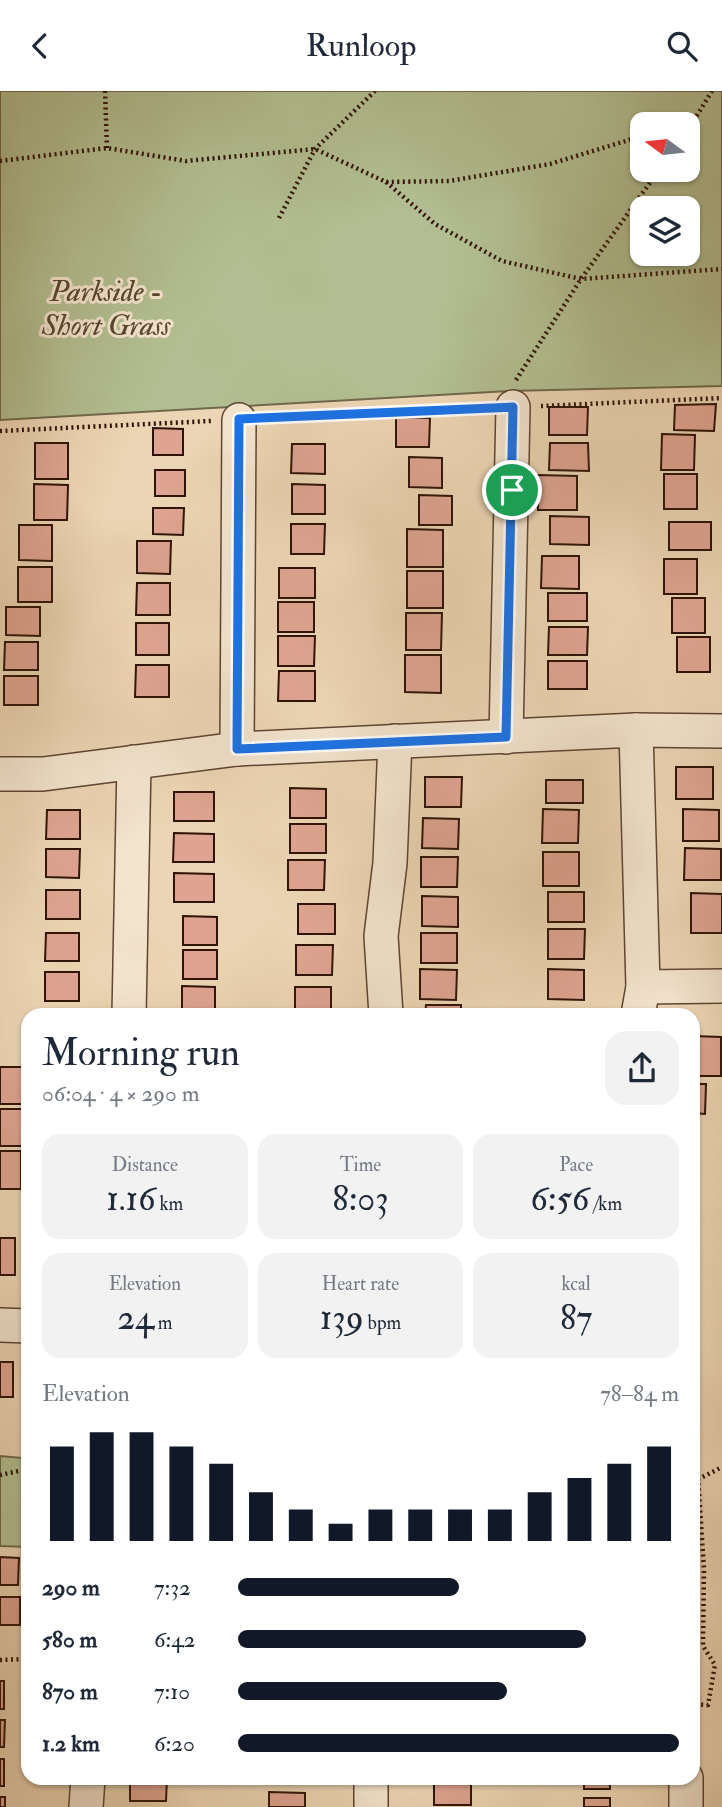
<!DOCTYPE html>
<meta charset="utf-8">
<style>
body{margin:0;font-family:"IM FELL Double Pica",serif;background:#f2f2f3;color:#1f2937;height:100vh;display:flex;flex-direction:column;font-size:26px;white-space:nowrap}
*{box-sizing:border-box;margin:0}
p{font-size:23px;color:#747a83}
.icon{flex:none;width:38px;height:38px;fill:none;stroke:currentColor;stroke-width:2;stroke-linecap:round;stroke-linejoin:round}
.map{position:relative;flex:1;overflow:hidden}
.panel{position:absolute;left:21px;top:917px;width:679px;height:777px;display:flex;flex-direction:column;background:#fff;border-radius:21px;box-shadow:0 2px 5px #0004}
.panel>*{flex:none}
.needle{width:46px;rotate:285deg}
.controls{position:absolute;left:630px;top:21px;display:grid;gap:14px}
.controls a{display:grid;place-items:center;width:70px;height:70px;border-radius:14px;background:#fff;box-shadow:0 2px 5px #0004;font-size:35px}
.pin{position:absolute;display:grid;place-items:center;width:60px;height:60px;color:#fff;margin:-30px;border:4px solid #fff;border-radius:50%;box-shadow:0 2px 7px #0007}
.round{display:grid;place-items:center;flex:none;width:74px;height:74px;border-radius:21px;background:#f2f2f3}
.overview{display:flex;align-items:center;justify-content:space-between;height:119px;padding:0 21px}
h1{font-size:38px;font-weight:600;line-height:52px}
.figures{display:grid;grid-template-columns:repeat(3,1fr);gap:10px;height:119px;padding:7px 21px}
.figures div{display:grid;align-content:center;border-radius:18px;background:#f2f2f3;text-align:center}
.figures b{font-size:35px;font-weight:600}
.figures small{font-size:19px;font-weight:400}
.figures p{font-size:19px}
.chart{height:196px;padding:14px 21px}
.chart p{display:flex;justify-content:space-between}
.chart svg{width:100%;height:126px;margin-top:7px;stroke:#111827;stroke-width:6}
ul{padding:0 21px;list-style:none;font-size:23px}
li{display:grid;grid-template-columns:112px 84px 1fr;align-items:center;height:52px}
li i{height:18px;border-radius:9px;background:#111827}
header{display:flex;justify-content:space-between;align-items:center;height:91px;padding:0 21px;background:#fff;font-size:32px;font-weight:600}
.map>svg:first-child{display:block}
.green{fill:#b2be91;stroke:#70694c;stroke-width:2;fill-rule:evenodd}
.building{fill:#dea491;stroke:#2f1406;stroke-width:2}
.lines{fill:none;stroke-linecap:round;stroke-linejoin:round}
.minor-casing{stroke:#5e4432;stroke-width:36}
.path{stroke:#2f1406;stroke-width:4.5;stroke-dasharray:2 3.5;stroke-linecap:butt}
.minor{stroke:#f3e4ce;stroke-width:33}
.route-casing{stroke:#fff;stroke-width:14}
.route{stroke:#1a73e8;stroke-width:9}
.labels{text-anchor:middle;stroke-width:6;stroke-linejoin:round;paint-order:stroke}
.park-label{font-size:30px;font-style:italic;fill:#564730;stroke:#f3e4ce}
</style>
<header><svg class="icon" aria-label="back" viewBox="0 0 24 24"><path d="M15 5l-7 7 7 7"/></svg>Runloop<svg class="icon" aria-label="search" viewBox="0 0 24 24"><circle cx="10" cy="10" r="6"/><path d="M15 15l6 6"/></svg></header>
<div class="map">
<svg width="722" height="1716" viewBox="0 0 722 1716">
<rect width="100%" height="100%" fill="#ecd5b4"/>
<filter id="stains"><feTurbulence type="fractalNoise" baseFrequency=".00286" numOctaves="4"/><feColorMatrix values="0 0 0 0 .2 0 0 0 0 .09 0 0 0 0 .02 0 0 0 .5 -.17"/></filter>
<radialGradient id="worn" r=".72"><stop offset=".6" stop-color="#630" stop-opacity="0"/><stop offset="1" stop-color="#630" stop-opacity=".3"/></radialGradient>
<g class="green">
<path d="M0 0H722V295L509 300 0 329ZM642 33H688V79H642ZM642 117H688V163H642Z"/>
<polygon points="26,1330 28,1456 0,1455 0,1365 22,1367"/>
</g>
<g class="building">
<polygon points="716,313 714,340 674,339 675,314"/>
<polygon points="549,316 588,316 587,344 549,344"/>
<polygon points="396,326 430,327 429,356 396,356"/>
<polygon points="153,337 183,338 183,364 153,364"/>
<polygon points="662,343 695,344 694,379 661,379"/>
<rect x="35" y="352" width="33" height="36"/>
<polygon points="550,352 588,352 589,380 549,379"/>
<polygon points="292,353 325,353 325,383 291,382"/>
<polygon points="409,366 442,367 442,397 409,396"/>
<rect x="155" y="379" width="30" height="26"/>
<rect x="664" y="383" width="33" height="35"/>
<polygon points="538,384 577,385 577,419 538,419"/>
<polygon points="34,393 68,394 67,429 34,429"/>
<polygon points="292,393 325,394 325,423 292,423"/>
<polygon points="419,404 452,405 452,434 419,434"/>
<polygon points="153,417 184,417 183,444 153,443"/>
<polygon points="550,425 589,426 589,454 550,453"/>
<rect x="669" y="431" width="42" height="28"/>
<polygon points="291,433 325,433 324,463 291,463"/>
<polygon points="19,434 52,434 52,470 19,469"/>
<polygon points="407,438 443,439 443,476 407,476"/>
<polygon points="137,450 171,450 170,483 137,482"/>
<polygon points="542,465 579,465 579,498 541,497"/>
<rect x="664" y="468" width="33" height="35"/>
<rect x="18" y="476" width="34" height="35"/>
<rect x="279" y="477" width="36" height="30"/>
<rect x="407" y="480" width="36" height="37"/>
<polygon points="137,492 170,492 170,524 136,524"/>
<rect x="548" y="502" width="39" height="28"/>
<rect x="672" y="507" width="33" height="35"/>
<rect x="278" y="511" width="36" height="30"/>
<polygon points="6,516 40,516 40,545 6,544"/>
<polygon points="406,522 442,522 441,559 406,559"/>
<rect x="136" y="532" width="33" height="32"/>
<polygon points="549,536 588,536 587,564 548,564"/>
<polygon points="278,545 315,545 314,575 278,575"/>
<rect x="677" y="546" width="33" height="35"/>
<polygon points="5,551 38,551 38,579 4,579"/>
<polygon points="405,564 441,564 441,602 405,601"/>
<rect x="548" y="570" width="39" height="28"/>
<polygon points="136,574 169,574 169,606 135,606"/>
<polygon points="279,580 315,580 315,610 278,610"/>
<rect x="4" y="585" width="34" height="29"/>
<rect x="676" y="676" width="37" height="32"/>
<polygon points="425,686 462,686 461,716 425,716"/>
<rect x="546" y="689" width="37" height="23"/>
<polygon points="290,697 326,698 326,727 290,727"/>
<rect x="174" y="701" width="40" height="29"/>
<polygon points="543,718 579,719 578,752 542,752"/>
<polygon points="683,718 719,719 719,750 683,750"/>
<polygon points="47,719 80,719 80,748 46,748"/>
<polygon points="423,727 459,728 458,758 422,757"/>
<rect x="290" y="733" width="36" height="29"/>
<polygon points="174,742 214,743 214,771 173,771"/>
<polygon points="685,757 721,758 721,789 684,789"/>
<polygon points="46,758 80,758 79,787 46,786"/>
<rect x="543" y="761" width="36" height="34"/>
<polygon points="421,766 458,766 457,796 421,796"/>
<polygon points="288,769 325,769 324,799 288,799"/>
<polygon points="174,782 214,783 214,811 174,811"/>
<rect x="46" y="799" width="34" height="29"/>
<rect x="548" y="801" width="36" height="30"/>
<polygon points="691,802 722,803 722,842 691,842"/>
<polygon points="422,805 458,806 458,836 422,835"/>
<rect x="298" y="813" width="37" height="30"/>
<polygon points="183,825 217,826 217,854 183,854"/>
<polygon points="548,838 585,838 584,868 548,868"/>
<polygon points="46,842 79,842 79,870 45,870"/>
<rect x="421" y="842" width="36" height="30"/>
<polygon points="296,854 333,854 332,884 296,884"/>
<rect x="183" y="859" width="34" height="29"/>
<polygon points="420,878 457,879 456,909 420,908"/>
<polygon points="548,878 584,879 584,909 548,908"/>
<rect x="45" y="881" width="34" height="29"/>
<polygon points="182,895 215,896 215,924 182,924"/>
<rect x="295" y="896" width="36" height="28"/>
<polygon points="426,914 461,914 461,924 425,924"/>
<polygon points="46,922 80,923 80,924 46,924"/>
<polygon points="693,945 721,946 721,985 693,985"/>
<rect x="0" y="976" width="23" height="37"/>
<polygon points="693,993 706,993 705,1023 693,1022"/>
<rect x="0" y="1018" width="22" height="37"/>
<rect x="0" y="1060" width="21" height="38"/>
<rect x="0" y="1147" width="15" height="37"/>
<rect x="0" y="1271" width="13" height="35"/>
<polygon points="0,1466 19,1467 18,1494 0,1494"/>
<rect x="0" y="1506" width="20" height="28"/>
<rect x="693" y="1523" width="2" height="40"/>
<rect x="0" y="1590" width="4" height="28"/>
<polygon points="0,1629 5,1629 4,1656 0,1656"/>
<rect x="0" y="1668" width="4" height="27"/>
<polygon points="130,1687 167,1687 166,1710 130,1710"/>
<rect x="269" y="1687" width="36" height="4"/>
<rect x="584" y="1687" width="26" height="11"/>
<rect x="434" y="1690" width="37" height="24"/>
<polygon points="269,1701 305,1702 305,1716 269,1716"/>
<rect x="0" y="1706" width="5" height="10"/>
<rect x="584" y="1707" width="26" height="9"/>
</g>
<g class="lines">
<g class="minor-casing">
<g id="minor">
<polyline points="636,639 643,896 638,924"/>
<polyline points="506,646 513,316"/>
<polyline points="237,658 239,329"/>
<polyline points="0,683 43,683 237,658 636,639 722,640"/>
<polyline points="643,896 722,895"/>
<polyline points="129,924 134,671"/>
<polyline points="386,924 381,845 390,772 395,650"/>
<polyline points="0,1234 28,1235"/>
<polyline points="371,1687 371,1716"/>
<polyline points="686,1687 686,1716"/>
<polyline points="86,1716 88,1687"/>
</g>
</g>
<g class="path">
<polyline points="105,0 107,57"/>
<polyline points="679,33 695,29"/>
<polyline points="688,39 712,0"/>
<polyline points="0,70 107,57 186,70 315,58 386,91 449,90 550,73 642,45"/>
<polyline points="386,91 435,133 502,170 581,188 722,178"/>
<polyline points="279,127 315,58 375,0"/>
<polyline points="516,289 581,188 659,79"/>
<polyline points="541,315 722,307"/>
<polyline points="268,327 483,318"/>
<polyline points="0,340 211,330"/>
<polyline points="0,1384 28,1378"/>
<polyline points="693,1384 698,1387 704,1478 703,1555 715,1574 708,1614 693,1613"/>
<polyline points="693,1391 722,1376"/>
<polyline points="0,1569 28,1568"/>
</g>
<use href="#minor" class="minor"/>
</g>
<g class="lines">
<g class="route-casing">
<polygon id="route" points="513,316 506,646 237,658 239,328"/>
</g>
<use href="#route" class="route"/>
</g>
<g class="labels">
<g class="park-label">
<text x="106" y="210">Parkside -<tspan x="106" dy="34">Short Grass</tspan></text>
</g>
</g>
<rect width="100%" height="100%" filter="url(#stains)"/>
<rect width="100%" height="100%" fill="url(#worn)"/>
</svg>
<div class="controls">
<a><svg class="needle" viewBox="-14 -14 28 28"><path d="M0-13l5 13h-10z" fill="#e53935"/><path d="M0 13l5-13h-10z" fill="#747a83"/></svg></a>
<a><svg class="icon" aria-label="layers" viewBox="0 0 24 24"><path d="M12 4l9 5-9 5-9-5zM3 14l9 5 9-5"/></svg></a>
</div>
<div class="pin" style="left:512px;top:399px;background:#1e9e55"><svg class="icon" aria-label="arrive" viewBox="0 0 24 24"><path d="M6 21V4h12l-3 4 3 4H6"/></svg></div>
<section class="panel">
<div class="overview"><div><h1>Morning run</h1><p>06:04 · 4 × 290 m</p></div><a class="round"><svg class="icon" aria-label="share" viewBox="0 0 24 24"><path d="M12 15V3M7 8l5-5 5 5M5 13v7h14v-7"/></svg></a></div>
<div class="figures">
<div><p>Distance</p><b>1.16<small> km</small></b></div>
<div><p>Time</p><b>8:03</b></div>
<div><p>Pace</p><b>6:56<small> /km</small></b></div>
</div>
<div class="figures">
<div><p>Elevation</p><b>24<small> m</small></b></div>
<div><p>Heart rate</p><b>139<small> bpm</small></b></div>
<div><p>kcal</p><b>87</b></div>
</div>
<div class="chart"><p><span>Elevation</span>78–84 m</p>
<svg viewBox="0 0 160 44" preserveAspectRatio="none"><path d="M5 44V11M15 44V6M25 44V6M35 44V11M45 44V17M55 44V27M65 44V33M75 44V38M85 44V33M95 44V33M105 44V33M115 44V33M125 44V27M135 44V22M145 44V17M155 44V11"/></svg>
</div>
<ul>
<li><b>290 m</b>7:32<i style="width:50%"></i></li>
<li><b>580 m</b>6:42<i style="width:79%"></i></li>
<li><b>870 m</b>7:10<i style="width:61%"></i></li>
<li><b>1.2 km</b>6:20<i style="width:100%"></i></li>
</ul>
</section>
</div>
